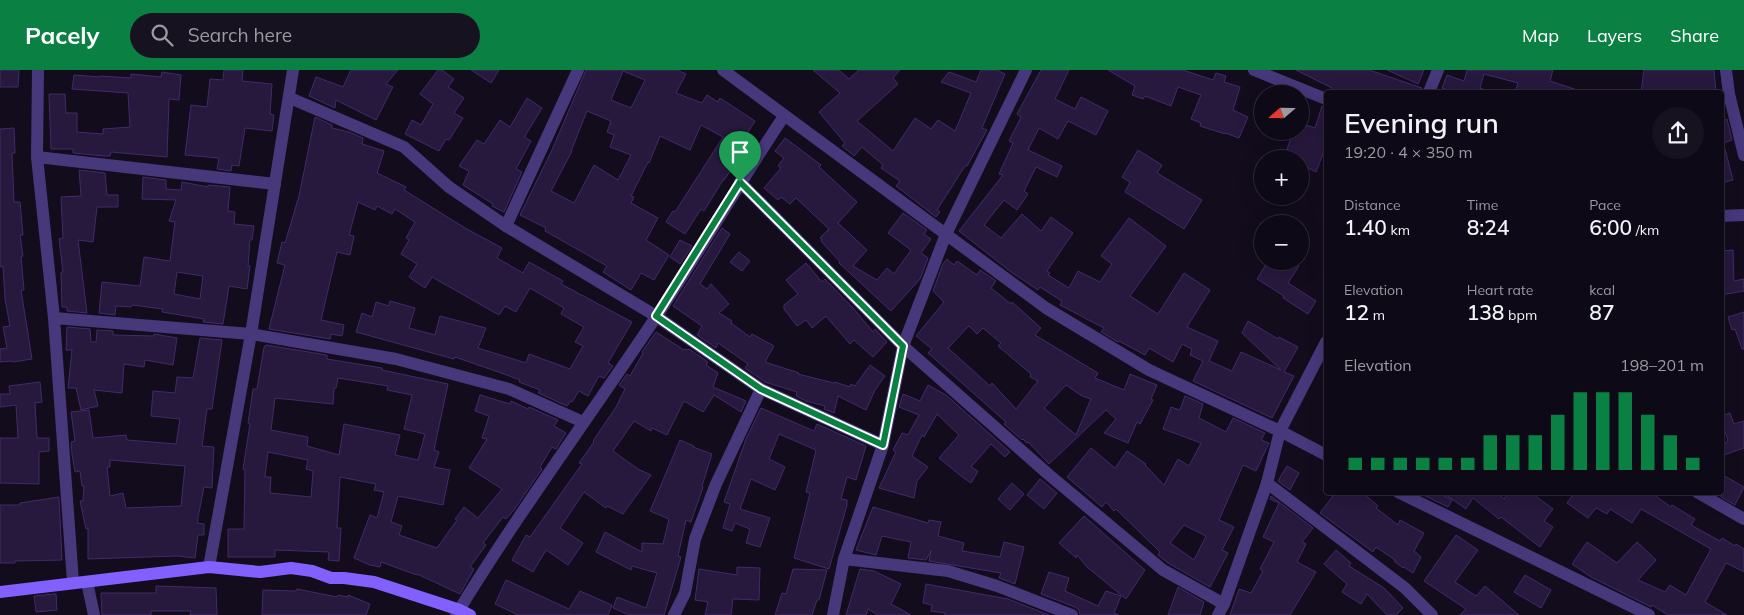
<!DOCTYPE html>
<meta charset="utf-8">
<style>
body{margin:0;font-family:Mulish,sans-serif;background:#17121f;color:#f1f3f6;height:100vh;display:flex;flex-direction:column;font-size:19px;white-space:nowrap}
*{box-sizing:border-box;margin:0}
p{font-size:16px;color:#9b9aa1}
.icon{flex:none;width:28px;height:28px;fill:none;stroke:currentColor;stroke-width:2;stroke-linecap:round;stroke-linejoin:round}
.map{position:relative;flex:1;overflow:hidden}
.side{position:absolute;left:1324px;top:20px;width:400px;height:405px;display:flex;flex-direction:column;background:#0e0916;border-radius:5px;box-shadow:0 5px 20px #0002,0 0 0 1px #2e2a35}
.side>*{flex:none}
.needle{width:32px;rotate:250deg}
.controls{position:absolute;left:1254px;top:15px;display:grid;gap:10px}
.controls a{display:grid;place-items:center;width:55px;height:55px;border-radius:50%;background:#0e0916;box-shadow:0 5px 20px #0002,0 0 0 1px #2e2a35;font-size:25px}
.pin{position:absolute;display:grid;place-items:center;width:42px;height:42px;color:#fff;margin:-51px -21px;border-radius:50% 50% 50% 0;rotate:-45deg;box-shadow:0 0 5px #0007}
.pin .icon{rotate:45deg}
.round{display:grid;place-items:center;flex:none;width:52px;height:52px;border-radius:26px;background:#17121f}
.overview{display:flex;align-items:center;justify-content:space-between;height:85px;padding:0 20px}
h1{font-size:28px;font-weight:600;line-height:38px}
.stats{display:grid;grid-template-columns:repeat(3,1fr);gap:8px;height:85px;padding:5px 20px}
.stats div{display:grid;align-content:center}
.stats b{font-size:21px;font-weight:600}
.stats small{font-size:14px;font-weight:400}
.stats p{font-size:14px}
.chart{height:140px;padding:10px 20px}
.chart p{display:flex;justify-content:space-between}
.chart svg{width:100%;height:90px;margin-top:5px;stroke:#0b8043;stroke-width:6}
header{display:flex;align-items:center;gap:30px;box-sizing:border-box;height:70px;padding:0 25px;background:#0b8043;color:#fff}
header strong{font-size:24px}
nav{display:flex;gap:28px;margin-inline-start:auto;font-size:18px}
.search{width:350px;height:45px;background:#17121f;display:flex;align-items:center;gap:12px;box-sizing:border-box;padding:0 18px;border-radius:28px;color:#9b9aa1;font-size:19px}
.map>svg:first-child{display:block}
.building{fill:#27183d;stroke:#432a69;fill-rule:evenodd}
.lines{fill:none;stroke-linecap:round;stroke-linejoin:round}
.minor{stroke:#47377b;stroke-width:12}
.tertiary{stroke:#47377b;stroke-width:12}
.secondary{stroke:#8260fd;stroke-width:12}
.route-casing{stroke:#fff;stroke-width:10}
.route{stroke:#0b8043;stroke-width:6}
</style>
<header>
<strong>Pacely</strong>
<div class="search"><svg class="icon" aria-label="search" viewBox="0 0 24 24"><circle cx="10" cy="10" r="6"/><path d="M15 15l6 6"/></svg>Search here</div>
<nav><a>Map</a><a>Layers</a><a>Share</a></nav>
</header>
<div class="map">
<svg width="1744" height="545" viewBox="0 0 1744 545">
<rect width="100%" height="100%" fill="#120c1d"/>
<g class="building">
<polygon points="0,0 19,0 18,17 0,17"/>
<polygon points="224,0 243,0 242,11 272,14 270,44 274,45 272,61 245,58 239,96 232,95 231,101 217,99 219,88 185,85 191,35 207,37 210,9 223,10"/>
<polygon points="351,0 398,0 386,14 393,17 376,50 336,30 335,38 309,26 316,7 343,17"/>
<polygon points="438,0 442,0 454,9 448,17 464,28 454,43 463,48 449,70 446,69 439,81 405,64 412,50 421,55 433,34 420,24"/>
<polygon points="471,0 499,0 491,13"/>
<path d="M586 0H677L686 4 676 23 702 33 707 25 718 32 720 28 755 51 745 67 749 70 741 86 724 110H723L704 141 701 139 685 164 666 152 673 141 675 142 723 67 701 55 690 80 660 66 649 93 648 92 631 126 634 127 631 133 658 148 646 170 669 185 654 210 641 203 631 220 603 202 607 196 545 161 546 158 520 145 552 80ZM623 1 645 10 631 38 611 30ZM587 41 611 51 607 62 614 65 610 77 631 85 618 110 594 95 574 133 551 121 572 81H571Z"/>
<polygon points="813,0 839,0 849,9 859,0 900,0 893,8 898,14 857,51 893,81 915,48 931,59 938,50 955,61 971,23 941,12 949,2 976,12 981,0 997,0 1005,4 982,58 987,60 967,96 965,96 937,140 940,142 936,147 896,116 900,111 881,98 883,95 862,77 854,86 842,76 845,73 819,42 840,23"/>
<polygon points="1041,0 1069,0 1055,29 1075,39 1081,27 1108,41 1096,65 1068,51 1058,69 1039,58 1028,80 1062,96 1057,107 1036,97 1024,121 1028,124 1017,140 1004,130 984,155 1001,168 1022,144 1041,161 1051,147 1073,163 1047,201 1050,203 1048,205 1069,218 1078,201 1100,212 1112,194 1101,186 1129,148 1166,176 1130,226 1158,244 1184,203 1210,220 1187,257 1218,271 1209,291 1232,301 1241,282 1281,300 1242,263 1248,251 1278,269 1279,267 1298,277 1284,302 1294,306 1272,348 1193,311 1203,291 1190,285 1192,279 1182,274 1173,292 1149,278 1145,285 1119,271 1118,272 1101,262 1104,258 1060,235 1062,231 1040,217 1038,220 1011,202 959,161 1003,105 999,104 1013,73 1009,71 1021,47 1017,44"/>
<polygon points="1108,0 1183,0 1213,10 1216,3 1226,6 1224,12 1240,17 1233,40 1248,47 1239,68 1225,63 1225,64 1200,56 1201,53 1191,49 1201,25 1178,17 1171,36 1145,26 1143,29 1132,25 1135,16"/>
<polygon points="1296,0 1369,0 1422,18 1421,22 1331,22 1332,18"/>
<polygon points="1387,0 1424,0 1418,14"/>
<polygon points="1467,0 1553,0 1550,11 1577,20 1577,22 1515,22 1518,13 1484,4 1480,18 1490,22 1454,22 1442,18 1447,5 1464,11"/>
<polygon points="1644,0 1714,0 1716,22 1641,22"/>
<polygon points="162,2 181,5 179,30 169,29 167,87 111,82 110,86 104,86 73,83 73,79 51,79 49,24 65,24 66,43 77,43 77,62 103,64 103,59 130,57 128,23 72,19 74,5 100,7 100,6 131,8 131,4 161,7"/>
<polygon points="527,28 542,38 525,66 525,68 531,71 516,99 522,102 504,142 492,136 493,134 463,115 469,101 459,96 477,70 484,74 500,50 510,57"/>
<polygon points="1322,36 1326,37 1326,76 1316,102 1300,94 1300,89 1284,89 1293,61 1300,61 1300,53 1315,58"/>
<polygon points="315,47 332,55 332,58 349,62 363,68 362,74 384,81 377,103 406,117 404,120 465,158 502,178 497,188 523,203 529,192 563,211 561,214 632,252 608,293 613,296 604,308 599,306 588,326 579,321 572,332 571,331 567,336 538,323 540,320 519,312 520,310 504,304 455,287 454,289 356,262 362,243 372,247 376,232 389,236 390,231 415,238 409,258 435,265 440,246 486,258 478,278 526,293 529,284 570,299 583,276 575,272 584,257 561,244 564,238 530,218 516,242 505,236 499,245 432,207 425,218 409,207 417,194 401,184 409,170 406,168 415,152 395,139 392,144 377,136 375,140 358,132 349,165 354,166 350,185 337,182 321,250 344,255 342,266 331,264 330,269 269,259 285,195 277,193 282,172 285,173 299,126"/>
<polygon points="1727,49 1732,70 1721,74 1721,52"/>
<polygon points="14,58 15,83 12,83 14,132 20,132 23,165 20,165 23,186 21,187 24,220 21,220 32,289 13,292 12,291 0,292 0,279 7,278 3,257 10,256 5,229 3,196 0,197 0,59"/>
<polygon points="785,68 821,95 819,97 857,132 838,153 867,180 853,196 877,210 887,198 894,204 911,180 888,163 903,143 927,160 924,164 931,169 921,183 928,188 920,209 891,241 839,193 840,192 821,171 822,169 820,168 829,159 796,128 790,134 781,127 778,130 764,118 781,98 778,96 784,88 775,81"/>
<polygon points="1721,79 1725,79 1733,110 1721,113"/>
<polygon points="1138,80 1162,95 1157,103 1202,130 1184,159 1125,122 1130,112 1122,107"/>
<polygon points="79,100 105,103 107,125 118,125 118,137 97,137 93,172 78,170 87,243 67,241 67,237 62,237 61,202 63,202 59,169 63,168 61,127 81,126"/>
<path d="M143 107 166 110V119L181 120 182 112 208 117V115L230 117 228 141 235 142 234 154 254 156 252 170H250L248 196H250L247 219 229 216 223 254 203 252 204 249 162 242 163 239 132 235 131 237 116 236 115 245 99 243 102 212 140 216 144 187 170 191 175 152 169 151 176 130 142 129ZM177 202 203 206 200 229 174 224Z"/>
<polygon points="722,158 730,164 700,214 707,219 711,214 729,234 719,243 732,251 731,253 750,267 752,264 774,276 765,292 799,303 798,304 834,313 835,312 850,317 851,314 855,316 870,295 885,306 875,320 866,340 838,326 834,343 824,339 825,336 806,331 796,326 797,322 765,312 745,298 748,294 718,273 716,278 697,265 702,256 673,236"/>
<polygon points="680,170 692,176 680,194 670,187"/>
<polygon points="1733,180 1734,211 1744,209 1744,221 1721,225 1721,181"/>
<polygon points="739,182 750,191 742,201 730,192"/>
<path d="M947 189 954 195 957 191 977 205 980 200 996 211 991 218 1011 234 1012 232 1041 258 1035 265 1098 303 1095 308 1124 320 1130 304 1157 315 1151 329 1153 330 1140 354 1137 352 1128 373 1104 363 1116 349 1106 340 1049 394 1028 372 1027 373 1023 369 1022 370 1004 354 1006 352 928 283 932 279 916 266 944 232 933 221 943 194ZM969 256 977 264 983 258 1001 273 998 276 1031 304 1030 307 1038 311 1016 339 992 313 990 316 948 278ZM1066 315 1082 326 1091 329 1076 365 1044 338Z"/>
<polygon points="1268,191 1291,191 1299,196 1288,213 1316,231 1308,244 1283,228 1284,226 1257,209"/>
<polygon points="806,193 822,212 825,209 854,239 873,262 875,259 887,272 873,287 854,270 850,274 826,246 812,258 806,250 797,256 784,239 784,235 798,224 786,210"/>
<polygon points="1744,242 1744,279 1742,279 1735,259 1732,260 1728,247"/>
<polygon points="67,257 90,259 91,272 96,272 97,260 113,261 113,265 154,266 154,264 177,268 173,295 145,290 144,297 124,294 122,323 94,320 98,336 81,340 76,318 68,318 72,280 66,280"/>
<polygon points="656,262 684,280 685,279 688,280 689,279 708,292 706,295 718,303 713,317 746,331 741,342 714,325 703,342 684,331 667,365 652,358 651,361 634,351 613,381 638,399 651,405 623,444 607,436 606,438 584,422 560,458 583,473 568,495 546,480 533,502 512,490 526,465 530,467 582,394 579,393 594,372 593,371 616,337 625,319 619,315 627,304 630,306 643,283 642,282"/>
<path d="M200 268 222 270 212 339H207L202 376 214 377 212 418 204 417 197 453 204 454V465H198L195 488 177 486 88 489V458L86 459 80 431H83L84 416H82L80 401 75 402 72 384 71 372 75 371 71 342 89 340 93 368 126 365 127 370 176 374 180 349 151 346 153 321 175 323 177 307 193 308ZM110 390 185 396 181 436 126 438 123 423 110 426 107 397H110Z"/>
<path d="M266 275 327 285V289L382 298V300L448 314 434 380 439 382 434 397 450 400 443 435 398 426 391 452 402 456 399 465 437 478 457 450 455 449 464 437 478 448 502 419 469 398 487 369 482 368 489 346 475 341 480 325 510 334 511 331 528 339 529 337 558 350 554 356 566 363 556 379 552 377 540 397 542 399 514 440 506 449 503 447 483 473 486 475 470 497 474 499 460 524 417 504V505L381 492 380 497 370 495 354 488 370 445 377 448 384 422 374 420 376 414 340 407 337 458H341L339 491 328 490 329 482 275 480V487H228V459H244L245 400 243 399 250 354 248 353 253 319H257L264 277ZM338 308 388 316 387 320 412 325 404 359 425 364 418 390 395 385 400 365 344 354 339 385 307 376 308 367 271 360 275 328 333 334 334 318H336ZM268 382 308 390 306 399 313 401 311 427 270 423 271 407H265Z"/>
<polygon points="40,312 42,332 35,333 37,368 49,368 49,381 39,382 39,414 0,413 0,368 18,368 16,335 0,337 0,324 10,324 9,316"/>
<polygon points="928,315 946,325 1010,382 1005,387 991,374 971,397 978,401 971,413 961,406 939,388 959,365 937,344 924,367 922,365 912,386 928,397 917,411 914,428 879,418 896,382 893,380 902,363 908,365 919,345 899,337 903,324 920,331"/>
<path d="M1185 326 1203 334 1199 348 1226 362 1233 348 1265 363 1261 370 1269 373 1256 401 1243 395 1219 450 1234 457 1222 480 1228 483 1210 517 1168 493 1158 485 1160 482 1116 439 1114 441 1106 432 1102 437 1067 407 1091 378 1115 398 1127 381 1146 394 1145 395 1164 415 1178 389 1189 396 1201 373 1163 359 1171 337 1180 340ZM1184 455 1206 466 1194 490 1170 473Z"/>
<polygon points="761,338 814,361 817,354 866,376 856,410 847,407 841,429 847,430 847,435 829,499 794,488 810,423 806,422 816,380 779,364 769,389 785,397 775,420 751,409 740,439 770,448 760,477 746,473 750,459 735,453 732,461 723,458 730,434 724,432 746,369"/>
<polygon points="1730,343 1734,354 1744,351 1744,378 1721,386 1721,379 1728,370 1721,351 1721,346"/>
<polygon points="680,370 694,376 693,377 712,384 702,416 703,417 691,452 686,450 678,486 681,487 664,545 629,545 613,538 617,527 646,538 657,503 632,496 631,500 596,482 605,462 642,482 642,473 663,474 669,449 650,441"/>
<polygon points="1287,396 1299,403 1290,420 1278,411"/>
<polygon points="1721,404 1744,417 1735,435 1721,427"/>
<polygon points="1040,409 1057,423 1044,439 1027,425"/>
<polygon points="1012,413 1024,424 1010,440 998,429"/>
<polygon points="1336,422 1362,422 1378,436 1376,438 1398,455 1400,450 1424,463 1414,481 1421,487 1413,503 1404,497 1403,498 1394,491 1395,490 1376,477 1373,482 1320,443"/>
<polygon points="1417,422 1437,422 1452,430 1448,437"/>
<polygon points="1442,422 1496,422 1504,429 1509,422 1530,422 1553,439 1544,451 1553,457 1540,477 1501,447 1499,449 1473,428 1466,439"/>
<polygon points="1575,422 1650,422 1671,437 1672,435 1695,449 1691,455 1720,471 1722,468 1735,476 1736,474 1744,479 1744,502 1726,493 1705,532 1727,545 1668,545 1652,535 1651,537 1591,507 1572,494 1587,472 1617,493 1637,472 1656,490 1638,510 1665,522 1670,515 1686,525 1711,479 1641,439 1632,453 1610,439 1607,444 1596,438 1588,448 1567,433"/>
<polygon points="1271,426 1313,458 1302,472 1306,474 1297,492 1316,502 1290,545 1230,545 1239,519 1251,523 1263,501 1260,499 1274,472 1263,467 1279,433 1270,429"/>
<polygon points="59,427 62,490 15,491 15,493 0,493 0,435 20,435 20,433"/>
<polygon points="873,437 928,453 929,450 941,452 938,466 964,473 962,481 1000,487 1004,472 1024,477 1015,514 999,508 1001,503 929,491 931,481 926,490 908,488 911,472 882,466 876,485 856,480"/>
<polygon points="1084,446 1145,500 1126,529 1087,497 1077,485 1076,488 1059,473"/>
<polygon points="1456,465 1478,480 1455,512 1476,526 1485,516 1519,545 1460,545 1466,539 1424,511"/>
<polygon points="1336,480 1351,493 1349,496 1384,518 1403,538 1396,545 1387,545 1367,524 1361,534 1342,522 1347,514 1324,494"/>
<polygon points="737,497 760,498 759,530 733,529 731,545 705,545 708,532 695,530 699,499 737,505"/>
<polygon points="793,499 827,500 819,530 817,530 812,545 775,545 782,523 786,524"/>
<polygon points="860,499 874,501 901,514 891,534 911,545 878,545 868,539 866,545 846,545"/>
<polygon points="1049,502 1069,508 1065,521 1098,536 1106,521 1121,526 1114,543 1119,545 1080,545 1079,540 1075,537 1041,524"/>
<polygon points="1525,505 1551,520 1541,538 1514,522"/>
<polygon points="506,510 569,539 580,521 612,535 608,545 518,545 495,534"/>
<polygon points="926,514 1008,529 1049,545 945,545 945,543 931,541 932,535 923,533"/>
<polygon points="156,516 216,518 217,545 190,545 191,541 151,541 151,545 102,545 101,523 156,523"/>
<polygon points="1178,517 1204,532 1200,545 1168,545"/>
<polygon points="297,519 337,527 338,525 348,527 348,525 370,534 366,545 262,545 263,520 296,521"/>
<polygon points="53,524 56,524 57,540 36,542 34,526"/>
</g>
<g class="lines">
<g class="minor">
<polyline points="38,0 37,87 54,248 73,512"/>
<polyline points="723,0 1046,238 1149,300 1280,361 1326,385"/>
<polyline points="1254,0 1326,29"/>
<polyline points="1726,0 1729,24 1744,85"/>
<polyline points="290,28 404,77 449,117 506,156 656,246 761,319 883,375"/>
<polyline points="37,87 275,114"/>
<polyline points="740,112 903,276 1048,404 1163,500 1224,534"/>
<polyline points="506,156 578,0"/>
<polyline points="54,248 251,264 396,289 509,319 583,352"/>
<polyline points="1267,413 1405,518 1432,545"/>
<polyline points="1398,422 1649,545"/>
<polyline points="1697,422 1744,449"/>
<polyline points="844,489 948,501 997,516 1072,545"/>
<polyline points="209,497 251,264 293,0"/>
<polyline points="87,512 94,545"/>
<path d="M456 545C518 443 590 346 656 247 700 180 740 112 784 46"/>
<polyline points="674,545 685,523 695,469 716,414 761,319"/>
<polyline points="833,545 844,489 883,375 903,276 946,164 1026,0"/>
</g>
<g class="tertiary">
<polyline points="1429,22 1438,0"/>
<polyline points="1721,146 1744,145"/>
<polyline points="1218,545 1224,534 1267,413 1280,361 1326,272"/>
</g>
<polyline class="secondary" points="0,522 209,497 260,502 291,498 312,501 331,508 344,508 374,512 460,540 470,545"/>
</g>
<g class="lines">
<g class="route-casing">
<polygon id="route" points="740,112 903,276 883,375 761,319 656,246"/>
</g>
<use href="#route" class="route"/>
</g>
</svg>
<div class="controls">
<a><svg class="needle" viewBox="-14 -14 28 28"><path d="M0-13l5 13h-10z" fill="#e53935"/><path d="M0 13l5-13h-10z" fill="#9b9aa1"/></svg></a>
<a>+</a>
<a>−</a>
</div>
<div class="pin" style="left:740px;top:112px;background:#1e9e55"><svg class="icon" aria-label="arrive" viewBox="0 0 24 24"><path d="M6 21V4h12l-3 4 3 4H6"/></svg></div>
<section class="side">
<div class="overview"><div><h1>Evening run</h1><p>19:20 · 4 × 350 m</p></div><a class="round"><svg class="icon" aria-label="share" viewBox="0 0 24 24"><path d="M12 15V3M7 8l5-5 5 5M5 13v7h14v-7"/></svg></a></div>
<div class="stats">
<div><p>Distance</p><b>1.40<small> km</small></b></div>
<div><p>Time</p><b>8:24</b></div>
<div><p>Pace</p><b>6:00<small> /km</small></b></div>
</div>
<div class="stats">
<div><p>Elevation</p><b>12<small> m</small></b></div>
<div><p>Heart rate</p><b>138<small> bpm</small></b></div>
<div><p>kcal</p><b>87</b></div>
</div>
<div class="chart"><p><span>Elevation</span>198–201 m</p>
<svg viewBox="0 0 160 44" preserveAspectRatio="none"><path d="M5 44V38M15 44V38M25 44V38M35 44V38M45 44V38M55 44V38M65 44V27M75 44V27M85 44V27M95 44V17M105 44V6M115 44V6M125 44V6M135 44V17M145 44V27M155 44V38"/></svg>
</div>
</section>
</div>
